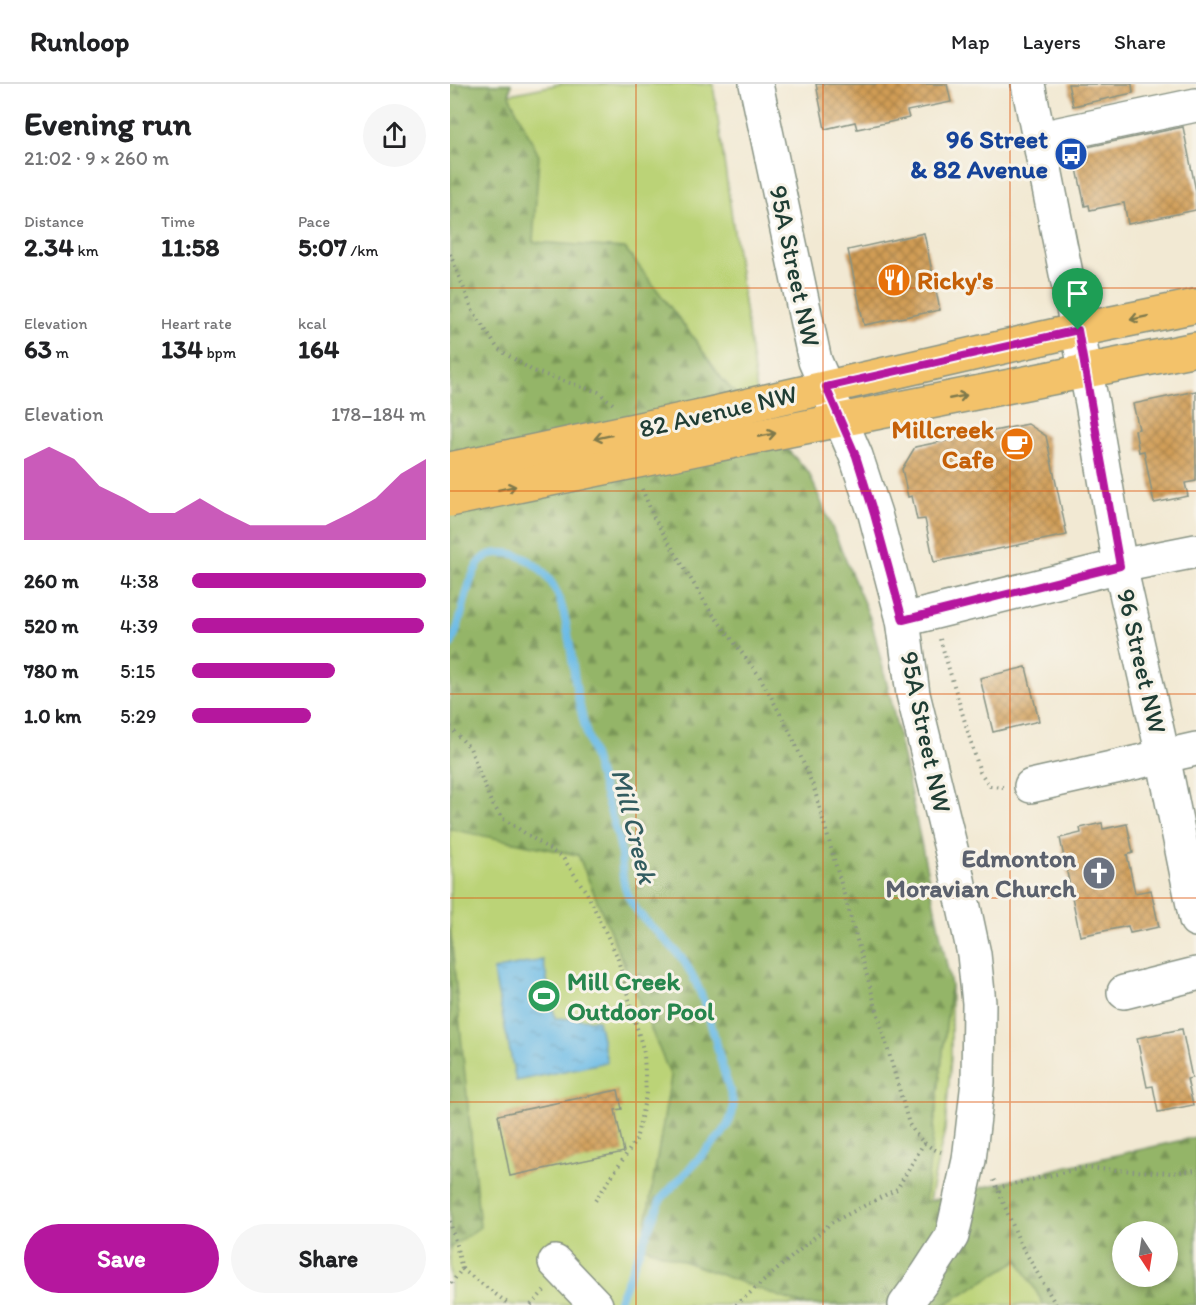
<!DOCTYPE html>
<meta charset="utf-8">
<style>
body{margin:0;font-family:Itim,sans-serif;background:#f6f6f6;color:#202124;height:100vh;display:flex;flex-direction:column;font-size:22px;white-space:nowrap}
*{box-sizing:border-box;margin:0}
p{font-size:20px;color:#757577}
.icon{flex:none;width:33px;height:33px;fill:none;stroke:currentColor;stroke-width:2;stroke-linecap:round;stroke-linejoin:round}
.map{position:relative;flex:1;overflow:hidden}
.panel{display:flex;flex-direction:column;background:#fff;width:450px}
.panel>*{flex:none}
.needle{width:39px;rotate:168deg}
.fabs{position:absolute;left:662px;top:1137px;display:grid;gap:12px}
.fabs a{display:grid;place-items:center;width:66px;height:66px;border-radius:50%;background:#fff;box-shadow:0 3px 9px #0003;font-size:30px}
.pin{position:absolute;display:grid;place-items:center;width:51px;height:51px;color:#fff;margin:-62px -26px;border-radius:50% 50% 50% 0;rotate:-45deg;box-shadow:0 0 6px #0007}
.pin .icon{rotate:45deg}
.round{display:grid;place-items:center;flex:none;width:63px;height:63px;border-radius:32px;background:#f6f6f6}
.overview{display:flex;align-items:center;justify-content:space-between;height:102px;padding:0 24px}
h1{font-size:33px;font-weight:700;line-height:45px}
.stats{display:grid;grid-template-columns:repeat(3,1fr);gap:9px;height:102px;padding:6px 24px}
.stats div{display:grid;align-content:center}
.stats b{font-size:26px;font-weight:700}
.stats small{font-size:16px;font-weight:400}
.stats p{font-size:16px}
.chart{height:168px;padding:12px 24px}
.chart p{display:flex;justify-content:space-between}
.chart svg{width:100%;height:108px;margin-top:6px;fill:#b5179e;opacity:.7}
.action{display:flex;gap:12px;margin-top:auto;padding:12px 24px}
.action a{flex:1;height:69px;border-radius:36px;background:#b5179e;color:#fff;font-size:24px;font-weight:700;line-height:69px;text-align:center}
.action a+a{background:#f6f6f6;color:#202124}
ul{padding:0 24px;list-style:none;font-size:20px}
li{display:grid;grid-template-columns:96px 72px 1fr;align-items:center;height:45px}
li i{height:15px;border-radius:8px;background:#b5179e}
header{display:flex;align-items:center;gap:36px;box-sizing:border-box;height:84px;padding:0 30px;background:#fff;border-bottom:2px solid #e0e0e0}
header strong{font-size:28px}
nav{display:flex;gap:33px;margin-inline-start:auto;font-size:21px}
main{display:flex;flex:1;min-height:0}
.map>svg:first-child{display:block}
.green{fill:#bbd377;stroke:#6d8856;stroke-width:1.5;fill-rule:evenodd}
.forest{fill:url(#forest-firs);stroke:#5a794e;stroke-width:1.5;fill-rule:evenodd}
.water{fill:url(#water-ripples);stroke:#467c8d;stroke-width:1.5}
.lines{fill:none;stroke-linecap:round;stroke-linejoin:round}
.stream{stroke:#6cbbe6;stroke-width:8}
.building{fill:url(#building-cross-hatch)}
.minor-casing{stroke:#889384;stroke-width:36}
.major-casing{stroke:#889384;stroke-width:36}
.path{stroke:#889384;stroke-width:4;stroke-dasharray:1.5 4.5;stroke-linecap:butt}
.minor{stroke:#fff;stroke-width:33}
.major{stroke:#f3c26a;stroke-width:33}
.major-bridge-casing{stroke:#889384;stroke-width:36;stroke-linecap:butt}
.major-bridge{stroke:#f3c26a;stroke-width:33}
.oneway{stroke:#7e794c}
.route-casing{stroke:#fff;stroke-width:12}
.route{stroke:#b5179e;stroke-width:8}
.grid{fill:none;stroke:#de580e;stroke-width:1.5;stroke-opacity:0.55}
.labels{text-anchor:middle;stroke-width:6;stroke-linejoin:round;paint-order:stroke}
.transit-label{font-size:26px;font-weight:bold;fill:#164399;stroke:#f7f3e8;text-anchor:end}
.street-label{font-size:26px;fill:#1f3d34;stroke:#f7f3e8}
.food-label{font-size:26px;font-weight:bold;fill:#c56008;stroke:#f7f3e8;text-anchor:start}
.worship-label{font-size:26px;font-weight:bold;fill:#5b616d;stroke:#f7f3e8;text-anchor:end}
.leisure-label{font-size:26px;font-weight:bold;fill:#27864d;stroke:#f7f3e8;text-anchor:start}
.water-label{font-size:27px;font-style:italic;fill:#325c60;stroke:#f7f3e8}
</style>
<header>
<strong>Runloop</strong>
<nav><a>Map</a><a>Layers</a><a>Share</a></nav>
</header>
<main>
<section class="panel">
<div class="overview"><div><h1>Evening run</h1><p>21:02 · 9 × 260 m</p></div><a class="round"><svg class="icon" aria-label="share" viewBox="0 0 24 24"><path d="M12 15V3M7 8l5-5 5 5M5 13v7h14v-7"/></svg></a></div>
<div class="stats">
<div><p>Distance</p><b>2.34<small> km</small></b></div>
<div><p>Time</p><b>11:58</b></div>
<div><p>Pace</p><b>5:07<small> /km</small></b></div>
</div>
<div class="stats">
<div><p>Elevation</p><b>63<small> m</small></b></div>
<div><p>Heart rate</p><b>134<small> bpm</small></b></div>
<div><p>kcal</p><b>164</b></div>
</div>
<div class="chart"><p><span>Elevation</span>178–184 m</p>
<svg viewBox="0 0 160 44" preserveAspectRatio="none"><path d="M0 44V11L10 6L20 11L30 22L40 27L50 33L60 33L70 27L80 33L90 38L100 38L110 38L120 38L130 33L140 27L150 17L160 11V44z"/></svg>
</div>
<ul>
<li><b>260 m</b>4:38<i style="width:100%"></i></li>
<li><b>520 m</b>4:39<i style="width:99%"></i></li>
<li><b>780 m</b>5:15<i style="width:61%"></i></li>
<li><b>1.0 km</b>5:29<i style="width:51%"></i></li>
</ul>
<div class="action"><a>Save</a><a>Share</a></div>
</section>
<div class="map">
<svg width="746" height="1221" viewBox="0 0 746 1221">
<defs>
<pattern id="forest-firs" width="22" height="20" patternUnits="userSpaceOnUse" patternTransform="scale(1.5)"><rect width="22" height="20" fill="#94b568"/><path d="M5 1l3.5 6h-7zM16 11l3.5 6h-7z" fill="#789456"/></pattern>
<pattern id="water-ripples" width="26" height="14" patternUnits="userSpaceOnUse" patternTransform="scale(1.5)"><rect width="26" height="14" fill="#6cbbe6"/><path d="M2 4q2-2 4 0t4 0M15 11q2-2 4 0t4 0" fill="none" stroke="#5899bb"/></pattern>
<pattern id="building-cross-hatch" width="8" height="8" patternUnits="userSpaceOnUse" patternTransform="scale(1.5)"><rect width="8" height="8" fill="#d09c55"/><path d="M0 0l8 8M0 8l8-8" fill="none" stroke="#a88047"/></pattern>
</defs>
<rect width="100%" height="100%" fill="#f7f3e8"/>
<filter id="ink" filterUnits="userSpaceOnUse"><feTurbulence type="fractalNoise" baseFrequency=".0167" numOctaves="2"/><feDisplacementMap in="SourceGraphic" scale="12" xChannelSelector="R" yChannelSelector="G"/><feConvolveMatrix kernelMatrix="1 2 1 2 8 2 1 2 1" color-interpolation-filters="sRGB"/></filter>
<filter id="wash" filterUnits="userSpaceOnUse"><feTurbulence type="fractalNoise" baseFrequency=".008" numOctaves="4" result="noise"/><feDisplacementMap in="SourceGraphic" scale="24" xChannelSelector="R" yChannelSelector="G"/><feGaussianBlur stdDeviation="1.35" result="paint"/><feColorMatrix in="noise" values="0 0 0 0 0 0 0 0 0 0 0 0 0 0 0 0 0 1.4 0 .05"/><feComposite in="paint" operator="in"/></filter>
<g filter="url(#wash)">
<rect width="100%" height="100%" fill="#f2e9d3"/>
<path class="green" d="M0 0H61L60 10 110 0H263L311 337 359 389 501 901V973L495 1046 474 1138 746 1079V1221H0ZM672 1148H717V1192H672Z"/>
<g class="forest">
<path d="M0 0H61L59 11 89 72 83 158 175 164 243 253 272 295 359 389 421 536 441 616 501 901 475 1118 618 1082 746 1053V1221H594L568 1176 494 1221H353L192 1162 221 993 128 771 0 745ZM672 1148H717V1192H672Z"/>
<polygon points="0,841 30,1143 0,1164"/>
</g>
<polygon class="water" points="93,876 105,934 148,936 157,978 66,997 43,886"/>
<g class="lines">
<path class="stream" d="M0 562C14 538 15 490 34 474 38 470 44 469 50 469 79 467 104 494 111 520 121 550 122 587 129 618 139 665 156 711 169 757 173 774 170 790 176 806 187 838 218 852 235 879 256 911 263 949 273 985 276 996 282 1009 283 1020 284 1031 278 1041 272 1050L211 1115 167 1221"/>
</g>
<g id="blocks">
<g class="building">
<polygon points="366,0 497,0 501,18 457,27 459,34 407,45 405,38 375,45"/>
<polygon points="618,0 682,0 683,9 623,22"/>
<polygon points="733,43 746,107 746,126 678,140 674,119 640,126 639,121 635,122 623,66"/>
<polygon points="474,149 490,226 414,241 398,166"/>
<polygon points="746,307 746,397 735,399 738,412 704,419 694,367 689,368 685,346 689,345 683,320"/>
<polygon points="578,340 596,352 617,451 484,478 475,435 467,436 462,412 458,413 452,385 465,363"/>
<polygon points="576,583 589,637 543,648 530,594"/>
<polygon points="652,739 653,745 677,740 683,769 677,771 685,809 701,806 709,843 680,849 678,842 630,852 610,754 631,749 630,744"/>
<polygon points="732,945 742,994 737,995 743,1021 708,1028 703,1002 697,1003 687,954"/>
<polygon points="168,1006 172,1025 165,1026 174,1068 60,1092 48,1031"/>
</g>
</g>
</g>
<g filter="url(#ink)">
<use href="#blocks" fill-opacity="0" stroke="#889384" stroke-width="1.5"/>
<g class="lines">
<g class="minor-casing">
<g id="minor">
<polyline points="306,0 365,277 406,372 425,430 453,536 463,610 504,777 524,870 529,919 528,998 519,1076 502,1152 476,1192 455,1221"/>
<polyline points="578,0 642,319 670,482 713,672 746,836"/>
<polyline points="590,54 746,21"/>
<polyline points="453,536 670,482 746,467"/>
<polyline points="581,702 746,665"/>
<polyline points="674,908 746,890"/>
<polyline points="105,1178 146,1221"/>
</g>
</g>
<g class="major-casing">
<g id="major">
<polyline points="251,332 628,246 746,222"/>
<polyline points="260,362 746,265"/>
</g>
</g>
<g class="path">
<polyline points="0,170 23,227 48,265 83,287 148,308 163,320"/>
<path d="M192 405 204 434 259 525 308 590 319 609 342 652 364 704 459 1040C467 1053 476 1063 491 1068"/>
<polyline points="490,555 530,688 540,702 553,703"/>
<polyline points="0,643 20,664 41,718 52,734 113,774 137,809 167,872 194,969 196,1011 186,1056 145,1117"/>
<polyline points="544,1096 570,1159 606,1221"/>
<polyline points="547,1104 632,1084 722,1089 746,1086"/>
<polyline points="0,1137 12,1185 0,1201"/>
<polyline points="12,1185 60,1221"/>
<polyline points="81,1221 94,1207"/>
<polyline points="286,1221 381,1139 447,1105 474,1059"/>
</g>
<use href="#minor" class="minor"/>
<use href="#major" class="major"/>
<g class="major-bridge-casing">
<g id="major-bridge">
<polyline points="0,385 251,332"/>
<polyline points="0,416 260,362"/>
</g>
</g>
<use href="#major-bridge" class="major-bridge"/>
</g>
<defs><path id="oneway-shaft" d="M-6 0H5M1.5-3L5.5 0L1.5 3" fill="none" stroke-width="1.6" stroke-linecap="round" stroke-linejoin="round" transform="scale(1.5)"/></defs>
<g class="oneway">
<use href="#oneway-shaft" transform="translate(689 234) rotate(168)"/>
<use href="#oneway-shaft" transform="translate(508 313) rotate(-11)"/>
<use href="#oneway-shaft" transform="translate(317 351) rotate(-11)"/>
<use href="#oneway-shaft" transform="translate(153 353) rotate(168)"/>
<use href="#oneway-shaft" transform="translate(57 404) rotate(-12)"/>
</g>
</g>
<g class="lines" filter="url(#ink)">
<g class="route-casing">
<polygon id="route" points="628,246 670,482 453,536 424,430 406,372 376,303"/>
</g>
<use href="#route" class="route"/>
</g>
<path class="grid" d="M186 0V1221M373 0V1221M560 0V1221M0 204H746M0 407H746M0 610H746M0 814H746M0 1018H746"/>
<defs>
<g id="bus-disc" transform="scale(1.725)"><circle r="9.5" fill="#1a4fb4" stroke="#f7f3e8"/><path d="M-5-6H5V4H4V6H2V4H-2V6H-4V4H-5ZM-3.5-4V0h7V-4ZM-3.5 1.2v1.5H-2V1.2ZM2 1.2v1.5H3.5V1.2Z" fill="#fff"/></g>
<g id="restaurant-disc" transform="scale(1.725)"><circle r="9.5" fill="#e8710a" stroke="#f7f3e8"/><path d="M-5-6h1v4h1v-4h1v4h1v-4h1v5L-1.5 .5V6h-2V.5L-5-1ZM5-6V6H3V1.5H1.5Q1.5-4 5-6Z" fill="#fff"/></g>
<g id="cafe-disc" transform="scale(1.725)"><circle r="9.5" fill="#e8710a" stroke="#f7f3e8"/><path d="M-5.5-4.5H6V0H3Q3 3.5 0 3.5H-2.5Q-5.5 3.5-5.5 0ZM3-3.2v2h1.7v-2ZM-6 4.5H4V6H-6Z" fill="#fff"/></g>
<g id="church-disc" transform="scale(1.725)"><circle r="9.5" fill="#6b7280" stroke="#f7f3e8"/><path d="M-1.2-6h2.4v3.5h3.3v2.4h-3.3V6h-2.4V-.1h-3.3v-2.4h3.3Z" fill="#fff"/></g>
<g id="stadium-disc" transform="scale(1.725)"><circle r="9.5" fill="#2e9e5b" stroke="#f7f3e8"/><path d="M0-5a6.5 5 0 1 0 0 10a6.5 5 0 1 0 0-10ZM-3.5-1.8h7v3.6h-7Z" fill="#fff"/></g>
</defs>
<g fill-rule="evenodd">
<use href="#bus-disc" x="621" y="70"/>
<use href="#restaurant-disc" x="444" y="196"/>
<use href="#cafe-disc" x="567" y="360"/>
<use href="#church-disc" x="649" y="789"/>
<use href="#stadium-disc" x="94" y="912"/>
</g>
<g class="labels">
<g class="transit-label">
<text x="598" y="64">96 Street<tspan x="598" dy="30">&amp; 82 Avenue</tspan></text>
</g>
<g class="street-label">
<text transform="translate(345 182) rotate(78)" y="9">95A Street NW</text>
<text transform="translate(268 327) rotate(-13)" y="9">82 Avenue NW</text>
<text transform="translate(692 577) rotate(77)" y="9">96 Street NW</text>
<text transform="translate(476 648) rotate(78)" y="9">95A Street NW</text>
</g>
<g class="food-label">
<text x="467" y="205">Ricky's</text>
<text x="544" y="354" text-anchor="end">Millcreek<tspan x="544" dy="30">Cafe</tspan></text>
</g>
<g class="worship-label">
<text x="626" y="783">Edmonton<tspan x="626" dy="30">Moravian Church</tspan></text>
</g>
<g class="leisure-label">
<text x="117" y="906">Mill Creek<tspan x="117" dy="30">Outdoor Pool</tspan></text>
</g>
<g class="water-label">
<text transform="translate(184 742) rotate(76)" y="9">Mill Creek</text>
</g>
</g>
</svg>
<div class="fabs">
<a><svg class="needle" viewBox="-14 -14 28 28"><path d="M0-13l5 13h-10z" fill="#e53935"/><path d="M0 13l5-13h-10z" fill="#757577"/></svg></a>
</div>
<div class="pin" style="left:628px;top:246px;background:#1e9e55"><svg class="icon" aria-label="arrive" viewBox="0 0 24 24"><path d="M6 21V4h12l-3 4 3 4H6"/></svg></div>
</div>
</main>
